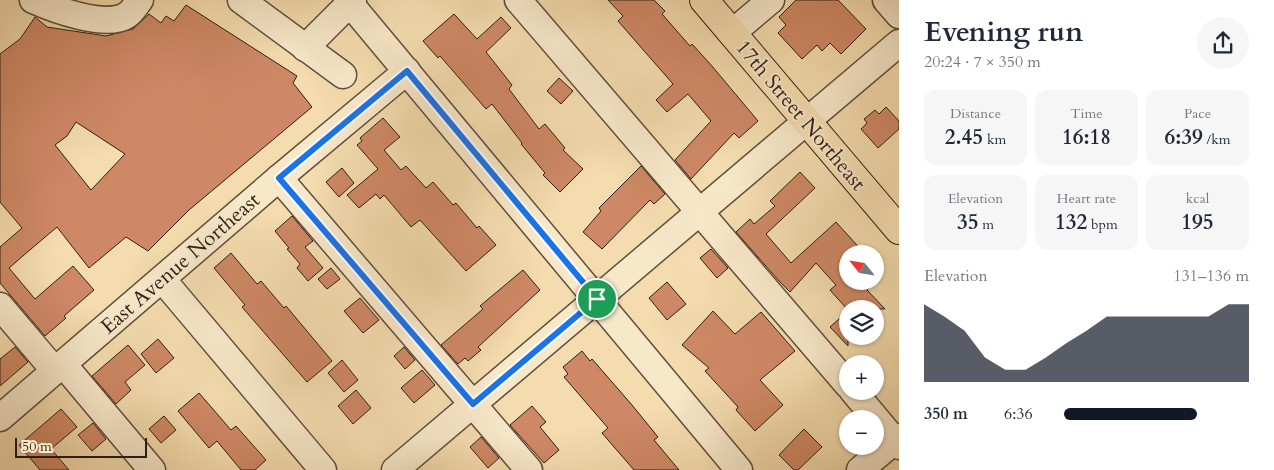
<!DOCTYPE html>
<meta charset="utf-8">
<style>
body{margin:0;font-family:Cardo,serif;background:#f6f6f7;color:#1f2937;height:100vh;display:flex;flex-direction:column;font-size:19px;white-space:nowrap}
*{box-sizing:border-box;margin:0}
p{font-size:16px;color:#747a83}
.icon{flex:none;width:28px;height:28px;fill:none;stroke:currentColor;stroke-width:2;stroke-linecap:round;stroke-linejoin:round}
.map{position:relative;flex:1;overflow:hidden}
.drawer{display:flex;flex-direction:column;background:#fff;width:375px}
.drawer>*{flex:none}
.needle{width:32px;rotate:300deg}
.fabs{position:absolute;left:839px;top:245px;display:grid;gap:10px}
.fabs a{display:grid;place-items:center;width:45px;height:45px;border-radius:50%;background:#fff;box-shadow:0 1px 4px #0004;font-size:25px}
.scale{position:absolute;left:15px;bottom:12px;width:132px;box-sizing:border-box;padding-left:5px;border:2px solid #301e13;border-top:0;font-size:14px;line-height:18px;white-space:nowrap;color:#301e13;-webkit-text-stroke:4px #f8e8ca;paint-order:stroke}
.pin{position:absolute;display:grid;place-items:center;width:42px;height:42px;color:#fff;margin:-21px;border:2px solid #fff;border-radius:50%;box-shadow:0 1px 5px #0007}
.round{display:grid;place-items:center;flex:none;width:52px;height:52px;border-radius:26px;background:#f6f6f7}
.headline{display:flex;align-items:center;justify-content:space-between;height:85px;padding:0 25px}
h1{font-size:28px;font-weight:700;line-height:38px}
.figures{display:grid;grid-template-columns:repeat(3,1fr);gap:8px;height:85px;padding:5px 25px}
.figures div{display:grid;align-content:center;border-radius:12px;background:#f6f6f7;text-align:center}
.figures b{font-size:21px;font-weight:700}
.figures small{font-size:14px;font-weight:400}
.figures p{font-size:14px}
.chart{height:140px;padding:10px 25px}
.chart p{display:flex;justify-content:space-between}
.chart svg{width:100%;height:90px;margin-top:5px;fill:#111827;opacity:.7}
ul{padding:0 25px;list-style:none;font-size:16px}
li{display:grid;grid-template-columns:80px 60px 1fr;align-items:center;height:38px}
li i{height:12px;border-radius:6px;background:#111827}
main{display:flex;flex:1;min-height:0}
.map>svg:first-child{display:block}
.building{fill:#ce8865;stroke:#301e13;fill-rule:evenodd}
.lines{fill:none;stroke-linecap:round;stroke-linejoin:round}
.minor-casing{stroke:#614e3a;stroke-width:29}
.major-casing{stroke:#301e13;stroke-width:30}
.minor{stroke:#f8e8ca;stroke-width:26}
.major{stroke:#f4dcae;stroke-width:28}
.route-casing{stroke:#fff;stroke-width:10}
.route{stroke:#1a73e8;stroke-width:6}
.labels{text-anchor:middle;stroke-width:4;stroke-linejoin:round;paint-order:stroke}
.street-label{font-size:21px;fill:#301e13;stroke:#f8e8ca}
</style>
<main>
<div class="map">
<svg width="899" height="470" viewBox="0 0 899 470">
<rect width="100%" height="100%" fill="#f4dcae"/>
<filter id="stains"><feTurbulence type="fractalNoise" baseFrequency=".004" numOctaves="4"/><feColorMatrix values="0 0 0 0 .2 0 0 0 0 .09 0 0 0 0 .02 0 0 0 .5 -.17"/></filter>
<radialGradient id="worn" r=".72"><stop offset=".6" stop-color="#630" stop-opacity="0"/><stop offset="1" stop-color="#630" stop-opacity=".3"/></radialGradient>
<g class="building">
<polygon points="608,0 654,0 665,11 662,14 690,46 692,44 712,66 758,121 739,138 734,133 691,179 675,160 711,121 688,94 667,112 656,100 673,84 618,21 623,16"/>
<polygon points="796,0 838,0 866,29 841,54 830,43 822,51 817,45 802,59 778,33 786,25 779,17"/>
<path d="M186 5 297 76 293 83 312 107 189 210 148 251 126 237 89 268 57 227 31 249 9 268 35 299 73 266 94 290 64 316 66 318 45 336 0 283V247L22 228 0 202V54L20 39 35 17 47 27 106 36 133 29 149 14 161 23 166 16 174 21ZM76 122 125 154 91 190 55 145 67 136Z"/>
<polygon points="454,14 477,39 501,17 511,28 486,52 512,85 509,89 539,129 545,124 565,148 563,150 583,169 560,192 543,175 545,173 521,144 522,143 492,104 486,109 440,56 438,58 423,41"/>
<polygon points="559,78 573,91 561,104 547,91"/>
<polygon points="886,107 899,121 899,129 878,148 861,129 867,123 864,119 875,110 879,114"/>
<polygon points="383,118 400,137 384,150 401,170 406,166 426,188 433,182 453,205 456,203 477,228 479,226 496,245 466,271 420,220 411,227 384,195 380,199 376,194 359,208 347,195 378,169 357,145 362,141 360,138"/>
<polygon points="641,166 665,194 654,204 650,200 602,249 583,232 601,211 599,208"/>
<polygon points="342,168 354,183 339,197 326,182"/>
<polygon points="800,172 815,188 766,234 791,263 836,222 865,254 848,254 848,281 876,281 867,290 885,309 847,309 830,290 836,285 816,263 790,292 780,282 736,232 750,219 754,224 775,206 770,201"/>
<polygon points="292,216 313,241 305,247 323,268 308,281 297,268 300,264 287,249 289,248 275,231"/>
<polygon points="711,249 728,268 717,278 700,258"/>
<polygon points="231,253 257,284 261,281 284,308 286,306 332,361 307,382 242,307 245,305 214,268"/>
<polygon points="331,268 340,279 327,289 318,279"/>
<polygon points="523,270 540,290 478,347 481,350 468,361 465,358 458,364 441,345 483,309 480,306"/>
<polygon points="667,282 686,304 667,320 649,298"/>
<polygon points="360,298 379,320 363,333 344,311"/>
<polygon points="713,311 735,334 761,312 795,351 760,380 783,405 755,431 736,410 738,407 705,371 709,368 682,345"/>
<polygon points="848,311 848,346 830,327"/>
<polygon points="158,339 174,358 156,373 141,354"/>
<polygon points="128,345 145,365 125,382 131,390 116,404 92,376"/>
<polygon points="15,347 28,362 0,386 0,359"/>
<polygon points="404,347 415,360 405,369 394,356"/>
<polygon points="582,351 590,361 592,359 632,405 658,437 654,440 679,470 634,470 602,433 608,428 564,377 568,374 563,367"/>
<polygon points="342,360 358,380 344,392 328,373"/>
<polygon points="422,370 435,385 414,403 401,388"/>
<polygon points="356,390 371,408 353,424 338,406"/>
<polygon points="199,393 231,430 236,426 266,460 255,470 241,470 217,441 209,448 178,411"/>
<polygon points="532,406 546,422 540,427 559,450 544,463 510,425"/>
<polygon points="61,409 77,427 51,449 69,470 40,470 19,445"/>
<polygon points="164,416 176,430 161,443 149,429"/>
<polygon points="93,423 106,439 92,451 78,435"/>
<polygon points="804,429 822,447 798,470 794,470 779,455"/>
<polygon points="481,437 499,458 488,468 470,447"/>
</g>
<g class="lines">
<g class="minor-casing">
<g id="minor">
<path d="M33 0C53 9 107 29 127 15 132 12 136 5 140 0"/>
<polyline points="241,0 343,75"/>
<polyline points="347,0 739,470"/>
<polyline points="518,0 848,385"/>
<polyline points="886,0 899,15"/>
<polyline points="732,33 771,0"/>
<polyline points="305,48 353,0"/>
<polyline points="279,178 529,470"/>
<polyline points="162,279 323,470"/>
<polyline points="0,306 55,371"/>
<polyline points="63,364 152,470"/>
<polyline points="853,391 899,446"/>
<polyline points="0,418 279,178 407,71"/>
<polyline points="395,470 899,43"/>
<polyline points="860,470 899,437"/>
</g>
</g>
<g class="major-casing">
<polyline id="major" points="704,0 899,230"/>
</g>
<use href="#minor" class="minor"/>
<use href="#major" class="major"/>
</g>
<g class="lines">
<g class="route-casing">
<polygon id="route" points="407,71 597,299 473,404 279,178"/>
</g>
<use href="#route" class="route"/>
</g>
<g class="labels">
<g class="street-label">
<text transform="translate(801 115) rotate(50)" y="7">17th Street Northeast</text>
<text transform="translate(180 263) rotate(-41)" y="7">East Avenue Northeast</text>
</g>
</g>
<rect width="100%" height="100%" filter="url(#stains)"/>
<rect width="100%" height="100%" fill="url(#worn)"/>
</svg>
<div class="fabs">
<a><svg class="needle" viewBox="-14 -14 28 28"><path d="M0-13l5 13h-10z" fill="#e53935"/><path d="M0 13l5-13h-10z" fill="#747a83"/></svg></a>
<a><svg class="icon" aria-label="layers" viewBox="0 0 24 24"><path d="M12 4l9 5-9 5-9-5zM3 14l9 5 9-5"/></svg></a>
<a>+</a>
<a>−</a>
</div>
<div class="scale">50 m</div>
<div class="pin" style="left:597px;top:299px;background:#1e9e55"><svg class="icon" aria-label="arrive" viewBox="0 0 24 24"><path d="M6 21V4h12l-3 4 3 4H6"/></svg></div>
</div>
<section class="drawer">
<div class="headline"><div><h1>Evening run</h1><p>20:24 · 7 × 350 m</p></div><a class="round"><svg class="icon" aria-label="share" viewBox="0 0 24 24"><path d="M12 15V3M7 8l5-5 5 5M5 13v7h14v-7"/></svg></a></div>
<div class="figures">
<div><p>Distance</p><b>2.45<small> km</small></b></div>
<div><p>Time</p><b>16:18</b></div>
<div><p>Pace</p><b>6:39<small> /km</small></b></div>
</div>
<div class="figures">
<div><p>Elevation</p><b>35<small> m</small></b></div>
<div><p>Heart rate</p><b>132<small> bpm</small></b></div>
<div><p>kcal</p><b>195</b></div>
</div>
<div class="chart"><p><span>Elevation</span>131–136 m</p>
<svg viewBox="0 0 160 44" preserveAspectRatio="none"><path d="M0 44V6L10 12L20 19L30 32L40 38L50 38L60 32L70 25L80 19L90 12L100 12L110 12L120 12L130 12L140 12L150 6L160 6V44z"/></svg>
</div>
<ul>
<li><b>350 m</b>6:36<i style="width:72%"></i></li>
</ul>
</section>
</main>
